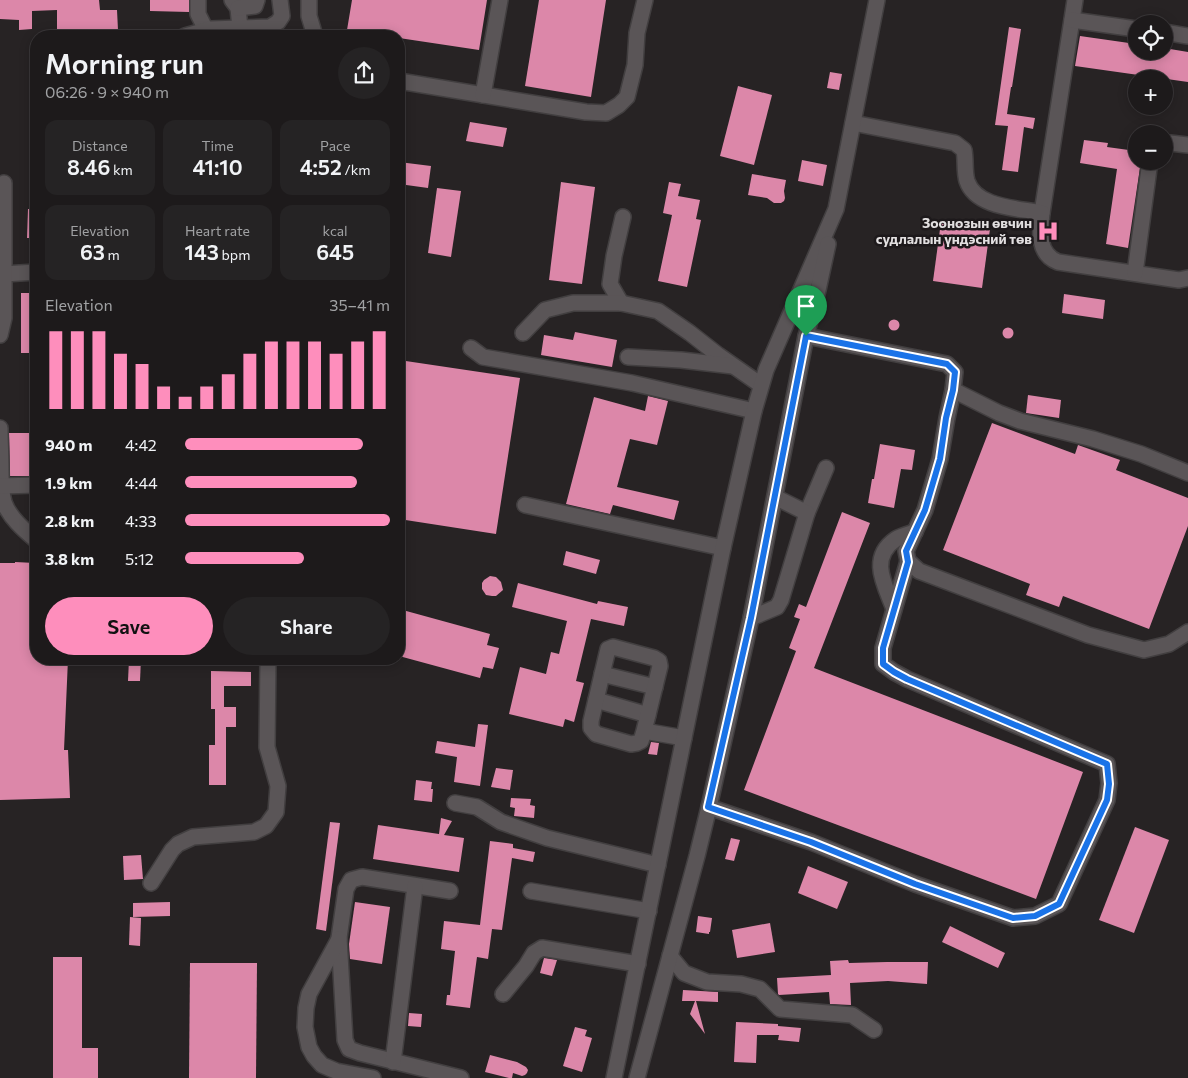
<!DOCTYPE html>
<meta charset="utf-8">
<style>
body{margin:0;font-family:Commissioner,sans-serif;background:#252324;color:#f1f3f6;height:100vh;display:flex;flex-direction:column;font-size:19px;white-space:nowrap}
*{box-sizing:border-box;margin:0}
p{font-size:16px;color:#a0a1a3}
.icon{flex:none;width:28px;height:28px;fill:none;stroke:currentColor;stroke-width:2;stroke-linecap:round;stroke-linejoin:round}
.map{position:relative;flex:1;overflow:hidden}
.drawer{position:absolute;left:30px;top:30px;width:375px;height:635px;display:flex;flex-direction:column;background:#1d1a1b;border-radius:20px;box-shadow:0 2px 12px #0003,0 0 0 1px #3b383a}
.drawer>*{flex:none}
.buttons{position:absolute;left:1128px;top:15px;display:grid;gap:10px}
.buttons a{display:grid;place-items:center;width:45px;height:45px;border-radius:50%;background:#1d1a1b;box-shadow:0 2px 12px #0003,0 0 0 1px #3b383a;font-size:25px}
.pin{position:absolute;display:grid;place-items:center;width:42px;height:42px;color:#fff;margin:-51px -21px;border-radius:50% 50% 50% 0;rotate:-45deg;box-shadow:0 0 5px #0007}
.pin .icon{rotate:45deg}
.round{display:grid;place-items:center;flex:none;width:52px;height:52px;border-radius:26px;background:#252324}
.headline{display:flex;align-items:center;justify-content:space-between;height:85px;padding:0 15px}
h1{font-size:28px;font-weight:600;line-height:38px}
.stats{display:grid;grid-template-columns:repeat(3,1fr);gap:8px;height:85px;padding:5px 15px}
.stats div{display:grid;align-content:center;border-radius:12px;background:#252324;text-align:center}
.stats b{font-size:21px;font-weight:600}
.stats small{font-size:14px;font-weight:400}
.stats p{font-size:14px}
.chart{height:140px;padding:10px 15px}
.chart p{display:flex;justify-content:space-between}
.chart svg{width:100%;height:90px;margin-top:5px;stroke:#fe8ebc;stroke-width:6}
.primary-button{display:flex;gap:10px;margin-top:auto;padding:10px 15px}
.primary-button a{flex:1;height:58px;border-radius:30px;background:#fe8ebc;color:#111;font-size:20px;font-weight:600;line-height:58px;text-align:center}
.primary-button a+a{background:#252324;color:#f1f3f6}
ul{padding:0 15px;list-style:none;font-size:16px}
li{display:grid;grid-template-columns:80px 60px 1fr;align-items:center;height:38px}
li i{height:12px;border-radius:6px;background:#fe8ebc}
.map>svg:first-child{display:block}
.building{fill:#dc87a9}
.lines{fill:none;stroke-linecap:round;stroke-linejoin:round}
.minor-casing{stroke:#423f40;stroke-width:18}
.minor{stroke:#5a5557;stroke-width:15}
.route-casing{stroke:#fff;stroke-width:10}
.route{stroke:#1a73e8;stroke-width:6}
.labels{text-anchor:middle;stroke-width:5;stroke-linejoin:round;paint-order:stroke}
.poi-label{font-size:14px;font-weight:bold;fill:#e2dfe0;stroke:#1d191b;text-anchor:end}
</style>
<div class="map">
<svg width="1188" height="1078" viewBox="0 0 1188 1078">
<rect width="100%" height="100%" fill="#272324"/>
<g class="building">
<polygon points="0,0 99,0 100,10 117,10 118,30 61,32 57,30 57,10 32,11 32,29 19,30 19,20 0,19"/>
<polygon points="150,0 189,0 189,12 150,11"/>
<polygon points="352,0 487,0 479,50 399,38 399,36 387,36 347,30"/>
<polygon points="539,0 606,0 591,97 525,86"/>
<polygon points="1009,27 1021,29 1012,87 1011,87 1007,114 1035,118 1033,129 1024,127 1018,172 1002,170 1008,126 995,125"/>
<polygon points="1080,36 1136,44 1136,51 1164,51 1164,48 1188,52 1188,82 1075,66"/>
<polygon points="830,72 842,74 839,90 827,88"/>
<polygon points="738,86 772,95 754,165 720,156"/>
<polygon points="470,122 507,128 503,147 466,141"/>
<polygon points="1084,140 1108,143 1107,147 1136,151 1136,161 1141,161 1128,248 1106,244 1117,169 1080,163"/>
<polygon points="802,160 827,165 823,186 798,181"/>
<polygon points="399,162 431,166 428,188 399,184"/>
<polygon points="752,174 786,180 784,191 785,198 784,201 781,203 774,203 767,198 748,195"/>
<polygon points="561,182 595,187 582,284 549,280"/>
<polygon points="669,182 681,184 678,196 700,200 696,219 701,220 687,287 658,281 672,215 663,213"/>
<polygon points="437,188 461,191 451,257 428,253"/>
<polygon points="28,209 36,209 36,238 27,238"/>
<polygon points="941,222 990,229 982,288 933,281"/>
<rect x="21" y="293" width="15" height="60"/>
<polygon points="1064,294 1105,300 1103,319 1062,313"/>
<circle cx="894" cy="325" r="5.5"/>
<circle cx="1008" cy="333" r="5.5"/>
<polygon points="575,332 617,340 612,367 541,355 544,335 573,340"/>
<polygon points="399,360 520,378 496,534 399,519"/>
<polygon points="1028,395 1061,400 1059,418 1026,413"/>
<polygon points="648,396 668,401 657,445 630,439 617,487 679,501 674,520 613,505 610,514 566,504 594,397 645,411"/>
<polygon points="992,423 1075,454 1078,445 1120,460 1116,470 1188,498 1188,526 1149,629 1063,596 1059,607 1026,595 1030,584 943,550"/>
<polygon points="9,433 36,433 36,476 10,476"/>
<polygon points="880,444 915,450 912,470 901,469 894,508 868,503 872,479 874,479"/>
<polygon points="842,512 870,523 814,668 1083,772 1036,899 744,790 796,651 789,648 800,619 794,617 799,604 806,607"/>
<polygon points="566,551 600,560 596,574 563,565"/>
<polygon points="15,562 35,563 34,624 36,624 36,659 68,659 64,750 68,750 70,798 0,800 0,563 15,563"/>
<polygon points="490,576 496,577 501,582 503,590 496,596 492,596 486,595 482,589 482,583 484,580"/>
<polygon points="518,583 597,604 598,601 628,607 624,626 591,619 576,681 584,683 574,722 565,719 563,727 509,714 520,667 546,674 551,652 559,654 567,621 512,607"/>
<polygon points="399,609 490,634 487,645 499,648 493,669 483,667 480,678 399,656"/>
<polygon points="129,659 141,659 140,681 128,681"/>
<polygon points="211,671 251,672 251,686 224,686 224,707 236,707 236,727 226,727 226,785 209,785 209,745 215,745 215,709 211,709"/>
<polygon points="478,724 488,725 480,786 454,782 457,757 435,753 437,741 475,747"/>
<polygon points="651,742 659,743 657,755 648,754"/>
<polygon points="496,768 513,770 510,790 491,787"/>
<polygon points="416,780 432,782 431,789 433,789 432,802 414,800"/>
<polygon points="511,798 531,799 530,805 535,806 534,818 514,816 515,808 510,807"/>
<polygon points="441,818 452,821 444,835 464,838 459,872 373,859 378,825 439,834"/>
<polygon points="330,822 340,823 326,931 316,929"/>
<polygon points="1135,827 1169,840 1134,933 1099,920"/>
<polygon points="731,838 740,840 734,861 725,859"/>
<polygon points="490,841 513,844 513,848 535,852 533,862 512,858 502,930 492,929 488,959 477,957 470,1008 446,1005 447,995 450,995 455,951 441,949 444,921 480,925"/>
<polygon points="141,855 143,879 124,880 123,856"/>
<polygon points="808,866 848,882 837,909 798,893"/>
<polygon points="170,902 170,916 133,917 133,903"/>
<polygon points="355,902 390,907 382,964 350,959 349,944"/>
<polygon points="698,916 712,918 710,932 709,932 709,934 696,932"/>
<polygon points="130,917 141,918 140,946 129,945"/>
<polygon points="770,923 775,952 737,958 732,930"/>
<polygon points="950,926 1005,953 998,968 942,942"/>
<polygon points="53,957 82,957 82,1048 98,1048 98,1078 53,1078"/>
<polygon points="544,958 557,960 552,976 540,973"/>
<polygon points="848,960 849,963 887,962 928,962 927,984 888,981 850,983 851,1005 830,1004 829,992 779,995 778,994 777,978 831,975 830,961"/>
<polygon points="190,963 257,963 256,1078 189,1078"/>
<polygon points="683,990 718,992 718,1002 696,1001 705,1034 690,1014 695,1001 682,1001"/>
<polygon points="409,1013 422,1014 421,1027 408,1026"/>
<polygon points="736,1022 778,1024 778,1026 801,1028 799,1042 778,1040 779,1035 757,1035 756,1063 734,1062"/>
<polygon points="575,1027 587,1030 585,1036 592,1038 582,1072 563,1066"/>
<polygon points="490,1055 517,1062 526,1067 528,1070 527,1073 525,1075 522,1076 513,1073 512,1078 509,1078 485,1072"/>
</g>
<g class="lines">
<g class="minor-casing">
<g id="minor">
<polyline points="198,0 198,14 206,30"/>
<polyline points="232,0 238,8 240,28"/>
<polyline points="309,0 309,16 315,36"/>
<path d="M1075 0 1042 213C1040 231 1037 254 1058 262L1179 280 1188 278"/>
<polyline points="238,8 255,6 257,0"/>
<polyline points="1072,20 1136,29"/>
<polyline points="1164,32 1188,36"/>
<polyline points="185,36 210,29 270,27 278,22 282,16 280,0"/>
<polyline points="399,81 586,112 606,113 619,105 627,97 635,65 637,33 645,0"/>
<polyline points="483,95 500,0"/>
<path d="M853 123 955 143 964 150C966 160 964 171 967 181 976 208 1018 208 1042 213"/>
<polyline points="1164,145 1170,143 1188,145"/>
<polyline points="1135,273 1150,161"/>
<polyline points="4,274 36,272"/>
<polyline points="621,303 610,284 614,256 623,217"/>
<polyline points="523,333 545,310 573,303 621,303 658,311 690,333 718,355 761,385"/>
<polyline points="0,335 4,318 4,183"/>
<polyline points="806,336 947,364 955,372 953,390 947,418 940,459 925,510 906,551 908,561 919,571 1088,635 1144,650 1169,644 1188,632"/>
<polyline points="471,348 483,357 632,383 754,411"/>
<polyline points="628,357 681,360 733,366"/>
<polyline points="953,390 999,413 1020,421 1093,439 1141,454 1188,473"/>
<path d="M0 428C0 442 1 457 1 471 1 481 1 492 4 502 9 517 24 530 36 540"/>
<polyline points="1,486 36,485"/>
<polyline points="525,505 723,548"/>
<polyline points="807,513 826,468"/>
<path d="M894 609C885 585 868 558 896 539 901 536 909 534 915 532"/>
<polyline points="751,618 777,607 781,600 807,513 775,497"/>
<polyline points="602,674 655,687"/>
<polyline points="596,700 648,715"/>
<polyline points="644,731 641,741 637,743 631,744 596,734 591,728 591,721 608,649 613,647 654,658 659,661 660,666 644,731 684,738"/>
<polyline points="455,803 477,807 501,822 547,838 658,865"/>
<polyline points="709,807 811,842 915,884 1013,918 1035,916 1059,904 1107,800 1109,783 1107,764 907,679 894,672 883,664 883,648 908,561"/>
<polyline points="151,883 172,850 178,844 193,837 254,832 266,826 276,812 278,786 267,747 268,659"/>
<polyline points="450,891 362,877 351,880 346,889 339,938 345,1040 349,1049 360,1053 461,1078"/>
<polyline points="531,891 649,911"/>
<polyline points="339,939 309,994 306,1008 305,1027 309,1047 314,1056 322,1065 336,1071 373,1078"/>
<polyline points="670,956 684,973 707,982 741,984 760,989 780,1009 852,1015 874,1030"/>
<polyline points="503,994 526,966 534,953 542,948 638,964"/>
<polyline points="393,1062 415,886"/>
<polyline points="614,1078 723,548 754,411 766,370 836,209 877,0"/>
<polyline points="637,1078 697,856 709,807 751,618 806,336 818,290 828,244"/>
</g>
</g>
<use href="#minor" class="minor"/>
</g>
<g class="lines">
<g class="route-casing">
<polygon id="route" points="806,336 947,364 955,372 953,390 946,418 940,459 925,510 906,551 908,562 883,648 883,664 894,672 907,679 1107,764 1109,784 1107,800 1059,904 1035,916 1013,918 915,884 811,842 708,807 751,618"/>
</g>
<use href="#route" class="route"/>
</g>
<defs>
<g id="hospital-bare" transform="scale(1.725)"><path d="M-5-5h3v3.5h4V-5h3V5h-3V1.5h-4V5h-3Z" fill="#fe8ebc" stroke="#1d191b" stroke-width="2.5" paint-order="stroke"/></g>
</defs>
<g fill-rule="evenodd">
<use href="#hospital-bare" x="1048" y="231"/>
</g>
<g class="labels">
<g class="poi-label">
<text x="1032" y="228">Зоонозын өвчин<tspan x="1032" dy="16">судлалын үндэсний төв</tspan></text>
</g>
</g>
</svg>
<div class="buttons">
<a><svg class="icon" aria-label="locate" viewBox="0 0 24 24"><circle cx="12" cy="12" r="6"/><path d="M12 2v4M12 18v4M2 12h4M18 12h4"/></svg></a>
<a>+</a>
<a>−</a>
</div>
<div class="pin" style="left:806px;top:336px;background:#1e9e55"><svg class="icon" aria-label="arrive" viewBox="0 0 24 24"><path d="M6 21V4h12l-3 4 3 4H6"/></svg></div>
<section class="drawer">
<div class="headline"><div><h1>Morning run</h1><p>06:26 · 9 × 940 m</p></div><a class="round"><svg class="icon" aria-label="share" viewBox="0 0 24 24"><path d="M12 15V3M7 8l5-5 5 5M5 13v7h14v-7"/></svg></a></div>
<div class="stats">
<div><p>Distance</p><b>8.46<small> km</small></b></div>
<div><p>Time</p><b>41:10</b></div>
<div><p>Pace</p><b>4:52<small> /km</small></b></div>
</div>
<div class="stats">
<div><p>Elevation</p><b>63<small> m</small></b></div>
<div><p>Heart rate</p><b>143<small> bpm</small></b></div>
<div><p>kcal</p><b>645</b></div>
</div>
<div class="chart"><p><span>Elevation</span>35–41 m</p>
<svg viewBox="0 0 160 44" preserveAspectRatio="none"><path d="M5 44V6M15 44V6M25 44V6M35 44V17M45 44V22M55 44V33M65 44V38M75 44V33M85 44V27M95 44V17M105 44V11M115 44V11M125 44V11M135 44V17M145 44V11M155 44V6"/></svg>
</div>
<ul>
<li><b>940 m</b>4:42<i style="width:87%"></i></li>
<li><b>1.9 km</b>4:44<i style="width:84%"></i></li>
<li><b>2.8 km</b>4:33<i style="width:100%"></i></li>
<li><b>3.8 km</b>5:12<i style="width:58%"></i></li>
</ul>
<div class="primary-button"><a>Save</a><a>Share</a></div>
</section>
</div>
